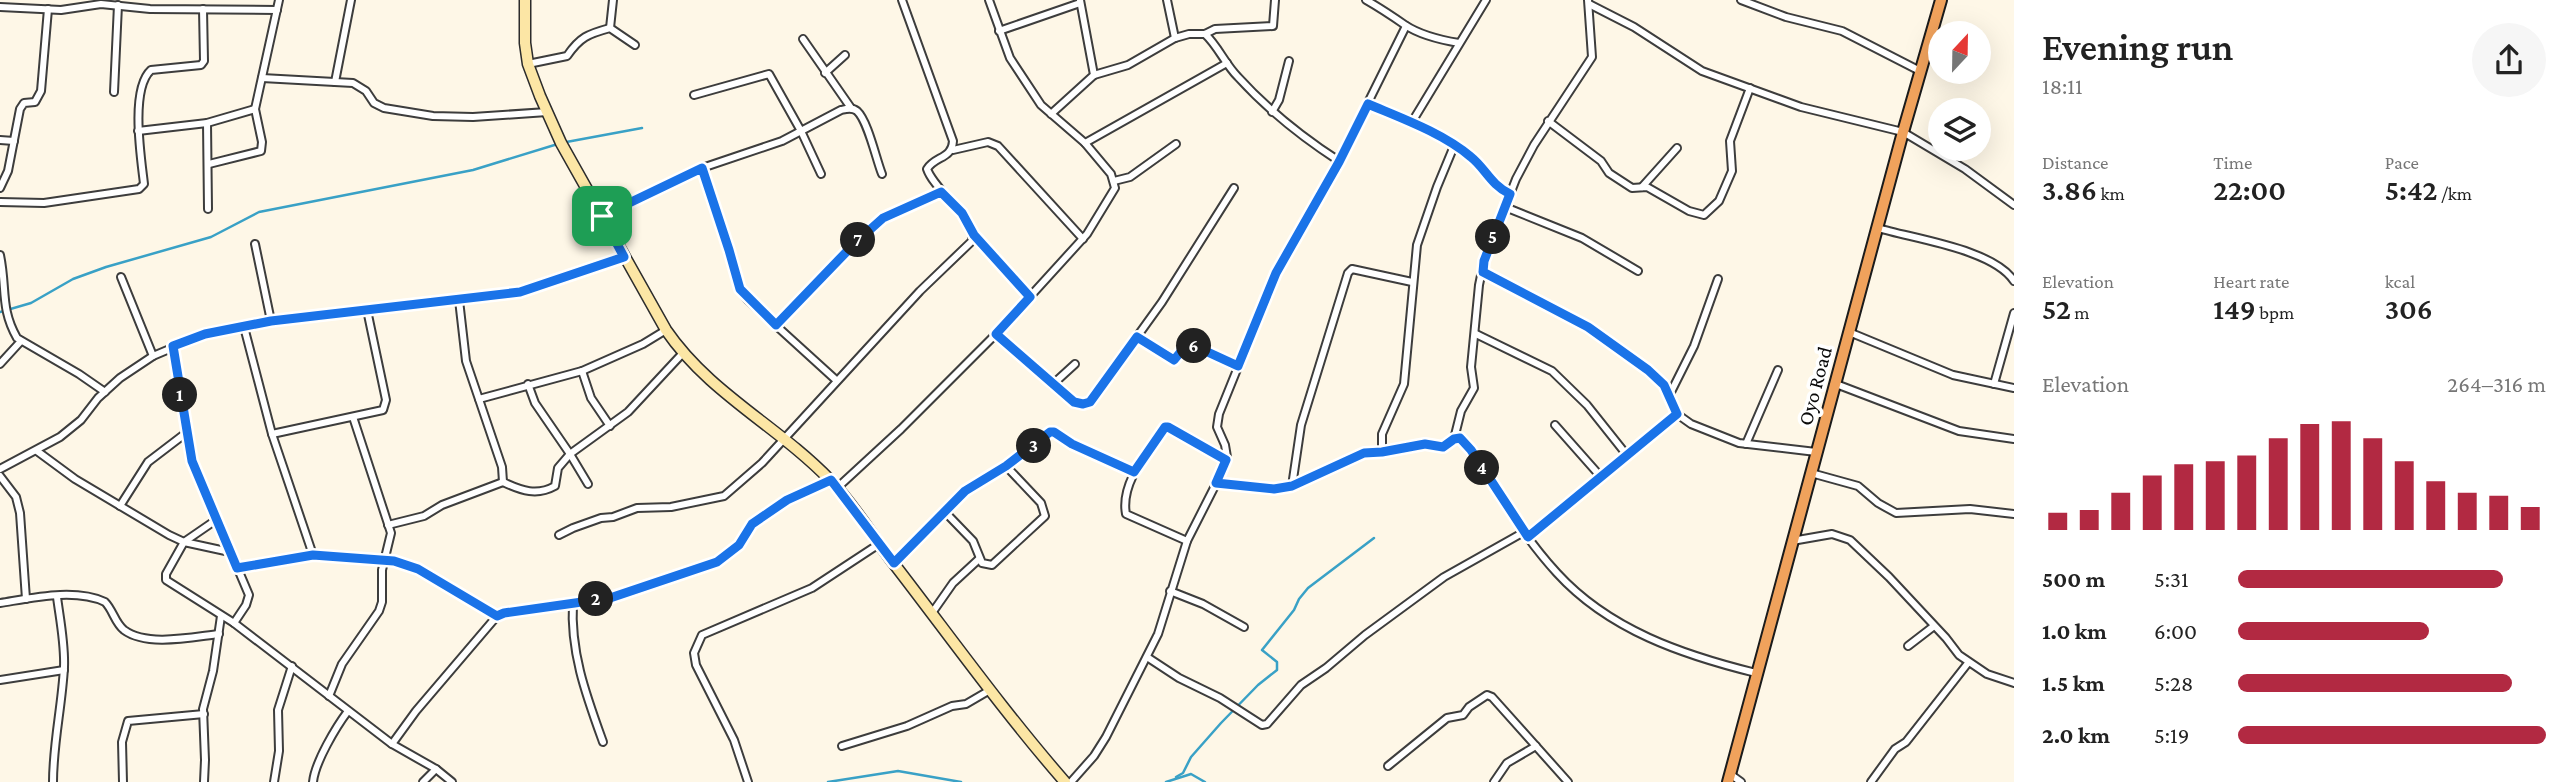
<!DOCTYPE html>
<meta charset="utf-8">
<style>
body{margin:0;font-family:"Crimson Pro",serif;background:#f6f6f6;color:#222;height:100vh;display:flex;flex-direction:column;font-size:26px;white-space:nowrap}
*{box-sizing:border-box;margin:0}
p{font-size:23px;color:#767676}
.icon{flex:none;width:38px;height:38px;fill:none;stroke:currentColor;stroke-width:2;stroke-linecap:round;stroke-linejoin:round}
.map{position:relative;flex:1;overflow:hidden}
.side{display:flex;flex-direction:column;background:#fff;width:560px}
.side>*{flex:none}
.needle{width:46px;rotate:22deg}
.controls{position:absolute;left:1928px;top:21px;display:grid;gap:14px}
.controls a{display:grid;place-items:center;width:63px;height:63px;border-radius:50%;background:#fff;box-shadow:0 7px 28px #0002;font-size:35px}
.pin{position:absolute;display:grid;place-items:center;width:60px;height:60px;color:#fff;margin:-30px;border-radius:14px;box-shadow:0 4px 10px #0006}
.km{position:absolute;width:35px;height:35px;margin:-18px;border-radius:50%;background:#222;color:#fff;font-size:19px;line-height:35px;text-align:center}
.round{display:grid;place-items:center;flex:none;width:74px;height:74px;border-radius:37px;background:#f6f6f6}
.summary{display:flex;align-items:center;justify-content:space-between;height:119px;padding:0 28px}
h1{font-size:38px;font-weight:600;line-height:52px}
.stats{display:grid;grid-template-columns:repeat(3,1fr);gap:10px;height:119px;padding:7px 28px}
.stats div{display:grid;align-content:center}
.stats b{font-size:30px;font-weight:600}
.stats small{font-size:19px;font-weight:400}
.stats p{font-size:19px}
.chart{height:196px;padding:14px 28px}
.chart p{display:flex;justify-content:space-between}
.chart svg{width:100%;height:126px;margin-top:7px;stroke:#b22942;stroke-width:6}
ul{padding:0 28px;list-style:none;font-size:23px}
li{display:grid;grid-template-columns:112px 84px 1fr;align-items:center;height:52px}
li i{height:18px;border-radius:9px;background:#b22942}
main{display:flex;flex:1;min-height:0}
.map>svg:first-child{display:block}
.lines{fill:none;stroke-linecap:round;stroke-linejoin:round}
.stream{stroke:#39a1c6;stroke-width:2.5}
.minor-casing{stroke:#3d3d3d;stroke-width:10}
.secondary-casing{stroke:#2c2c2c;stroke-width:13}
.trunk-casing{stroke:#1b1b1b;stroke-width:14}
.minor{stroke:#fff;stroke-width:6}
.secondary{stroke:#fce6a5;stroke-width:10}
.trunk{stroke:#f0a25c;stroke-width:10}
.route-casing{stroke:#fff;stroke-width:14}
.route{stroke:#1a73e8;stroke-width:9}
.labels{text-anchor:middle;stroke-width:7;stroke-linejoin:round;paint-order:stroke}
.street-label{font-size:21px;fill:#0a0a0a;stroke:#fff}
</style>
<main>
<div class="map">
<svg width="2014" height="782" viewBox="0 0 2014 782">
<rect width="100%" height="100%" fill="#fef7e7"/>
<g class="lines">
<g class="stream">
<polyline points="0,312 31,303 73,279 106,267 211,237 259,212 473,170 561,143 642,128"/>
<polyline points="1176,777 1183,773 1191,757 1221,723 1258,685 1277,670 1277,662 1262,650 1294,610 1299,599 1308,588 1374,538"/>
<polyline points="828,782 898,771 961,782"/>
<polyline points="1166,782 1191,774 1205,782"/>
</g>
<g class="minor-casing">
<g id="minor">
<polyline points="1167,0 1175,38"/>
<path d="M1366 0C1380 8 1392 16 1405 25 1420 35 1441 40 1459 43"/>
<polyline points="1741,0 1786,17 1842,31 1920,71"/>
<polyline points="1589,4 1634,27 1702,71 1801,107 1903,132 1965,169 2014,205"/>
<polyline points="0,7 61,10 101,4 150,9 277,10"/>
<polyline points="610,28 613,0"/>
<polyline points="999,31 1080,3"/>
<path d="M1205 34C1218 46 1225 64 1238 77 1268 110 1302 137 1339 161"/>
<polyline points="803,39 851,108"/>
<path d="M528 64 567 56C580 37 588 34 610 28L635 45"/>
<polyline points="825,73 845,55"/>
<polyline points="1094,75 1128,65 1175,38 1189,34 1205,34 1215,29 1273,26 1275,0"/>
<polyline points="262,78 353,83 366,91 374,103 384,108 433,116 473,117 547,112"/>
<polyline points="335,82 351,0"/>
<polyline points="114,92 118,5"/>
<polyline points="694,95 769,74 801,131 821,174"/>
<path d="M1368 104C1401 117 1443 133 1471 157 1486 169 1491 184 1510 194"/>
<polyline points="1272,112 1279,100 1289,61"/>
<polyline points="1051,114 1094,75 1080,0"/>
<polyline points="1548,121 1601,161 1609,173 1632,188 1647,187 1689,211 1704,215 1719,201 1732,171 1730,141 1750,88"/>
<polyline points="1412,122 1486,0"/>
<polyline points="207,123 208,209"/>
<polyline points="138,131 207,123 255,109"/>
<polyline points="0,140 14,141"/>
<polyline points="1085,143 1227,63"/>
<polyline points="953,150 988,142 998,146 1083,239"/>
<polyline points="209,164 261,151 262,142 255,109 279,0"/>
<polyline points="702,168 729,250 739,289 748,300 836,380"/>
<polyline points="1114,181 1130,177 1176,144"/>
<polyline points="1642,187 1677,148"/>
<polyline points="0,188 8,171 20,109 24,103 35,102 41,91 48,9"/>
<path d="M0 202 44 203 139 189 144 184C141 158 130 89 151 70L201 65 204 61 203 9"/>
<polyline points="1505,207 1582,238 1638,271"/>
<path d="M602 216 702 168 782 141 841 110C846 109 852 107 857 111 868 121 876 159 882 174"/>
<path d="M1878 228C1914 239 1993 249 2014 281"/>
<polyline points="973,235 1030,297"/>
<polyline points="255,244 271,321"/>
<path d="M0 255C7 289 0 308 17 338L79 374 105 392"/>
<polyline points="1483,272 1588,327 1648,370 1664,385 1677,414 1691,424 1739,443 1816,452"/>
<polyline points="121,277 153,356"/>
<polyline points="459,300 466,361 502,467 503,482"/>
<polyline points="776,325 854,244 883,217 941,192"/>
<polyline points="244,327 272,434 313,555"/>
<polyline points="1849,332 1953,375 2014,388"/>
<polyline points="996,334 1065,396 1083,404 1090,402 1162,302 1234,188"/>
<polyline points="1476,334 1552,371 1587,405 1626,454"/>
<polyline points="1137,337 1174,360 1188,343 1238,366"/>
<polyline points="173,346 192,461 249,595 246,605 234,623"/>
<polyline points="0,364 21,341"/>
<polyline points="582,371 591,398 610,426"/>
<polyline points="528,384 535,403 570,454 588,484"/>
<polyline points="1836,384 1959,431 2014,439"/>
<polyline points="1994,384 2014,313"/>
<polyline points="1052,385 1075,364"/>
<polyline points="1670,394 1694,346 1718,279"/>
<polyline points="479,399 582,371 643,344 666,330"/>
<polyline points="1555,425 1601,477"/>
<polyline points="272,434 383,410 386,400 367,310"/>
<polyline points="1454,439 1461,411 1474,388 1471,367 1479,285 1484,261 1516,179 1534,145 1592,57 1588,0"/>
<polyline points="1746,444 1778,370"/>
<polyline points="37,451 75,479 169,535 184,542 230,552"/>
<polyline points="1382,452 1382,434 1404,384 1417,245 1437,187 1454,146"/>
<polyline points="0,469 60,437 81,420 98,398 120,378 153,356 205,334 271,321 520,292 624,257"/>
<polyline points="1811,473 1858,486 1878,503 1896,513 1970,509 2014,514"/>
<polyline points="0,476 16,497 20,513 26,599"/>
<path d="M503 482C522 491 537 496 555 486L558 468 570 454 628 412 682 354"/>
<path d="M1216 483 1274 489 1292 486 1364 453 1382 452 1425 444 1443 447 1454 439 1460 438 1471 450C1497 492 1523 536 1557 573 1609 630 1683 655 1756 673"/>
<polyline points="1292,486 1301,425 1348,273 1352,269 1412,282"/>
<polyline points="837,488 901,429 996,334 1087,234 1115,188 1111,174 1085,143 1041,105 1010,58 989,0"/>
<polyline points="120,506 148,462 186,433"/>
<polyline points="945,512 973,541 982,563 992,565 1045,516 1041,503 1006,466"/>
<polyline points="216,520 184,542 166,574 166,580 234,623 392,744 436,769 452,782"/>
<polyline points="388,525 424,516 442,505 503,482"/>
<path d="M559 535 573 528 601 518 613 517 637 508 671 507 724 496 762 463 920 291 972 241C976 217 935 192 927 169 935 156 952 159 953 141L902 0"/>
<polyline points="1528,537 1677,414"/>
<path d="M1187 541 1126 514C1120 482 1149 451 1165 427L1173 429 1226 460"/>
<polyline points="1792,541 1832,534 1850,540 1889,577 1946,638 1959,655 1987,674 2014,683"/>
<polyline points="894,563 965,491 1006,466 1050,432 1134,472"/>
<polyline points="237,568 313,555 394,561 418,569 497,616"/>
<polyline points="1170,591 1203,604 1244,627"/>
<path d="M573 602C570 652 586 695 603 742"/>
<path d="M0 603C32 598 75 588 105 602 113 610 115 623 124 630 147 647 192 637 219 634"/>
<polyline points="932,613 953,583 979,559"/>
<polyline points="1908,646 1934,626"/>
<polyline points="1147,657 1179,678 1220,698 1262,725 1267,724 1301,685 1326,668 1365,635 1444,577 1524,532"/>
<polyline points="0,680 64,670"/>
<polyline points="329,696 342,664 379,611 382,602 382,570 391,533 353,417"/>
<polyline points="392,744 416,711 497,616 504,613 610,598 717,562 739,545 752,524 787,500 831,480"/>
<polyline points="842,746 907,726 952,706 966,704 990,690"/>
<polyline points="1388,766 1447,718 1463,715 1469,707 1487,695 1492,697 1568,782"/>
<polyline points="1730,774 1741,782"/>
<path d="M53 782C53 743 62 706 64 667 65 644 60 620 57 597"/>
<polyline points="123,782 122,742 128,721 204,714"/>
<polyline points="204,782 205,760 203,709 213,671 221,616"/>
<polyline points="274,782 279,751 278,710 292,666"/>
<path d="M313 782C315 762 336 727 348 711"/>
<polyline points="423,782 436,769"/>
<polyline points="748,782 734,740 696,665 694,653 702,635 812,588 879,544"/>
<polyline points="1071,782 1094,756 1106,737 1158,634 1187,541 1221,474 1227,457 1225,445 1217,427 1219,414 1276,273 1339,161 1406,26"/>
<polyline points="1494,782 1507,763 1536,746"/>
<polyline points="1871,782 1895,749 1906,742 1968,663"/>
</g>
</g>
<g class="secondary-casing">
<path id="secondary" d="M525 0V43L528 64 540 96 561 143 666 330C709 393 778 426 830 480 853 503 871 534 891 560 949 635 1003 711 1065 782"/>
</g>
<g class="trunk-casing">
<polyline id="trunk" points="1728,782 1903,132 1941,0"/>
</g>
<use href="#minor" class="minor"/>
<use href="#secondary" class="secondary"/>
<use href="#trunk" class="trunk"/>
</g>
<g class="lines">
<g class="route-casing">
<path id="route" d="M1368 104C1401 118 1443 133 1471 157 1486 169 1490 184 1510 194L1484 261 1483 272 1588 327 1648 370 1664 385 1677 414 1528 537 1471 450 1460 438 1454 439 1443 447 1425 444 1382 452 1364 453 1292 486 1274 489 1216 483 1226 460 1168 427H1165L1134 472 1072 444 1054 432H1050L1006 466 965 491 894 563 831 480 787 500 752 524 739 545 717 562 610 598 504 613 497 616 418 569 394 561 313 555 237 568 192 461 173 346 205 334 271 321 520 292 624 257 602 216 702 168 729 250 740 289 776 325 854 244 883 218 941 192 962 213 974 235 1030 297 996 334 1074 402 1083 404 1090 402 1137 337 1174 360 1188 343 1238 366 1276 273 1339 162Z"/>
</g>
<use href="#route" class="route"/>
</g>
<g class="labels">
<g class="street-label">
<text transform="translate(1815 386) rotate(-75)" y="7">Oyo Road</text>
</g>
</g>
</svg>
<div class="controls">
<a><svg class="needle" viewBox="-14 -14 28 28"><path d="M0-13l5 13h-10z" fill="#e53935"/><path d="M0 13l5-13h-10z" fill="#767676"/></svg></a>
<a><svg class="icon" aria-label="layers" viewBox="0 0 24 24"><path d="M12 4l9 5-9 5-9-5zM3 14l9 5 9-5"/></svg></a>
</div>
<div class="pin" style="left:602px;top:216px;background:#1e9e55"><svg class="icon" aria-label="arrive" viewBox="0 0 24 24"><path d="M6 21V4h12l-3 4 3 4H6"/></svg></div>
<b class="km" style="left:180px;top:395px">1</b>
<b class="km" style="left:596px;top:599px">2</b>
<b class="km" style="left:1034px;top:446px">3</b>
<b class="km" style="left:1482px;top:468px">4</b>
<b class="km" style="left:1493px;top:237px">5</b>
<b class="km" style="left:1194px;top:346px">6</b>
<b class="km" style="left:858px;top:240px">7</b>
</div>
<section class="side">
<div class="summary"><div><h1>Evening run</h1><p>18:11</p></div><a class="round"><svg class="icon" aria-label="share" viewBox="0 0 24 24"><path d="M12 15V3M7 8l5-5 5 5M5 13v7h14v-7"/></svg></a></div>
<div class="stats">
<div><p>Distance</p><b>3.86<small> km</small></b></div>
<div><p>Time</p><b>22:00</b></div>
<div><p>Pace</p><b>5:42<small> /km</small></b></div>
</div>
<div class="stats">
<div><p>Elevation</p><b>52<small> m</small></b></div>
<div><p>Heart rate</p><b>149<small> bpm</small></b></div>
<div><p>kcal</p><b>306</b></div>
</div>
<div class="chart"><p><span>Elevation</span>264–316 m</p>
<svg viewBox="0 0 160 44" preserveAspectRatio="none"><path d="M5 44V38M15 44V37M25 44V31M35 44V25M45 44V21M55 44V20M65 44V18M75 44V12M85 44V7M95 44V6M105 44V12M115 44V20M125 44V27M135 44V31M145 44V32M155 44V36"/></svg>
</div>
<ul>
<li><b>500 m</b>5:31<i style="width:86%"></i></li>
<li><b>1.0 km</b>6:00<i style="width:62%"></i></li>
<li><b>1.5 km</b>5:28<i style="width:89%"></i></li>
<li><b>2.0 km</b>5:19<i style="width:100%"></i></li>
</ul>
</section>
</main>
